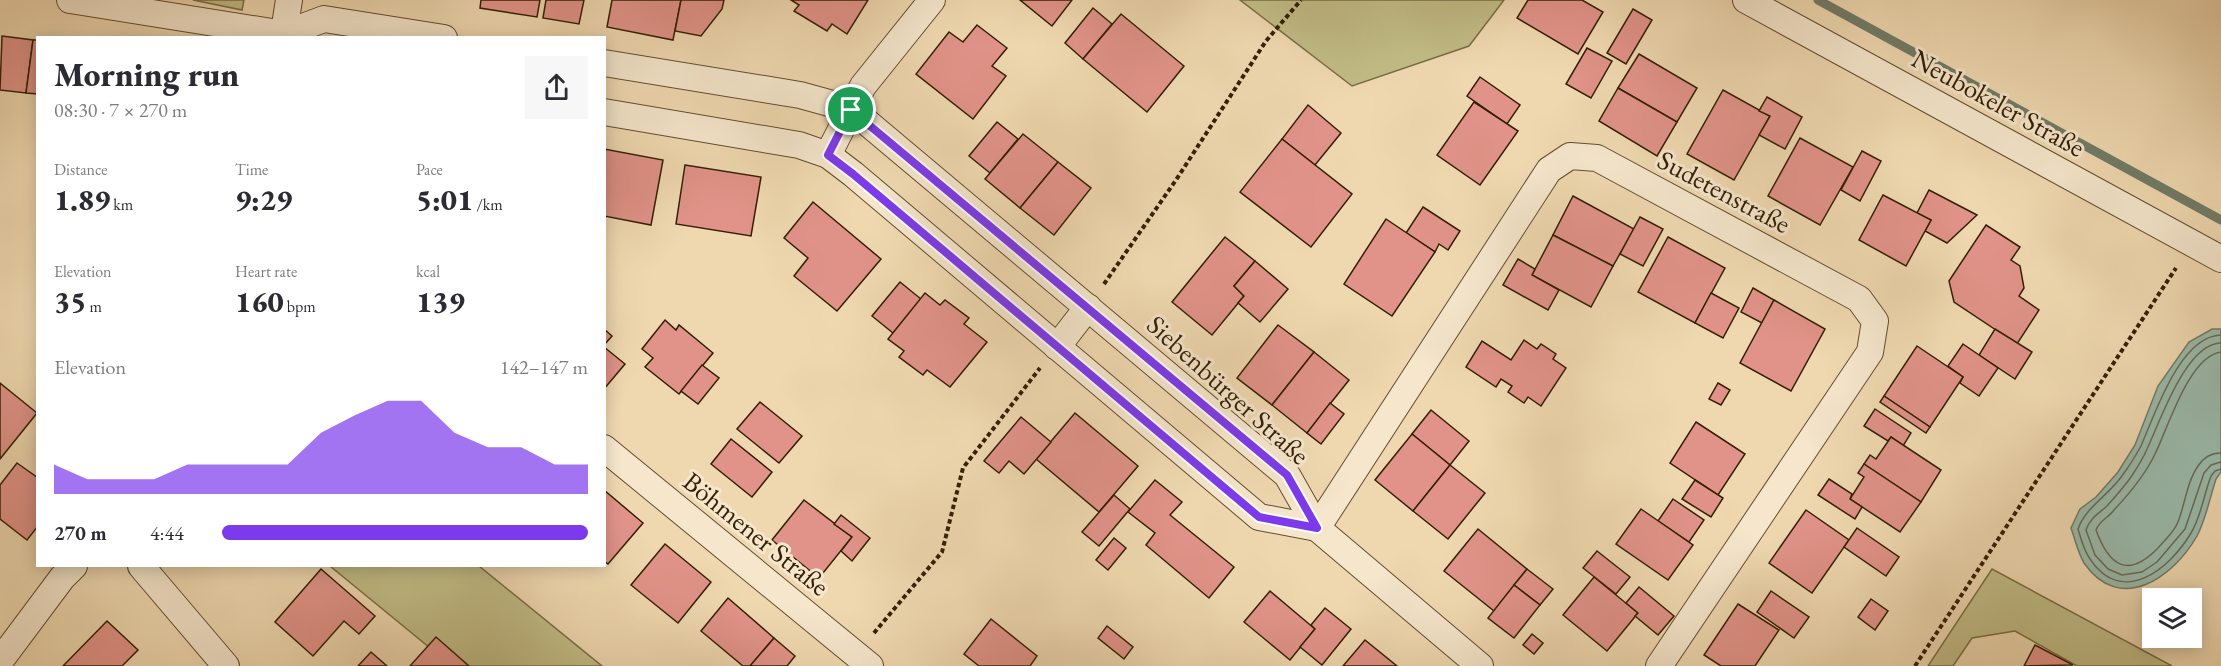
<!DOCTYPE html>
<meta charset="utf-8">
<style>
body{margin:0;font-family:"EB Garamond",serif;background:#f7f7f7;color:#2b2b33;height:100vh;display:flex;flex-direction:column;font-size:22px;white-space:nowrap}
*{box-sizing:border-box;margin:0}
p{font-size:20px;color:#7c7c81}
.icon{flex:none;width:33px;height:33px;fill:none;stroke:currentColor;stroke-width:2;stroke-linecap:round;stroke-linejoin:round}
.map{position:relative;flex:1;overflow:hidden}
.sheet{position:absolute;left:36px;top:36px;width:570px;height:531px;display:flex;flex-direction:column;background:#fff;border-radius:0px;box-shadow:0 3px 15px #0003}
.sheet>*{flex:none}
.controls{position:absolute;left:2142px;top:588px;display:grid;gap:12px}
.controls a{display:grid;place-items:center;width:60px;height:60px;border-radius:0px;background:#fff;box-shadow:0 3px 15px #0003;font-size:30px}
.pin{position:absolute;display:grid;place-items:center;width:51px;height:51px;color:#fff;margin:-26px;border:3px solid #fff;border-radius:50%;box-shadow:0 2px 6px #0007}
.round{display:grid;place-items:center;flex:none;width:63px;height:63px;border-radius:0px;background:#f7f7f7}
.summary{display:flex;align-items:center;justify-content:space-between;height:102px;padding:0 18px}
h1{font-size:33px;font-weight:800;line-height:45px}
.figures{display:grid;grid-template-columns:repeat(3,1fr);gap:9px;height:102px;padding:6px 18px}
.figures div{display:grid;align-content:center}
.figures b{font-size:30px;font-weight:800}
.figures small{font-size:16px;font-weight:400}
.figures p{font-size:16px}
.chart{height:168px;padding:12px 18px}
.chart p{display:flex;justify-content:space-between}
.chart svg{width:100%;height:108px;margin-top:6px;fill:#7c3aed;opacity:.7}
ul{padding:0 18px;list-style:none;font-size:20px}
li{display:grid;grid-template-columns:96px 72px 1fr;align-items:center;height:45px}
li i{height:15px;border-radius:8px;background:#7c3aed}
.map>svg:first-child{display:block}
.green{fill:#c1bc86;stroke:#7a6e45;stroke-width:1.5}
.water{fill:#9abaab;stroke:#717c68;stroke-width:1.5}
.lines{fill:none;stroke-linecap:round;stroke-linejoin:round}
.shore{stroke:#676c58;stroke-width:1.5}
.stream{stroke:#717c68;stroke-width:9}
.building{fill:#e19389;stroke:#341f04;stroke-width:1.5}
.minor-casing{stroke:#634d2f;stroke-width:28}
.path{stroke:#341f04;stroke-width:4;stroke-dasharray:4.5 3;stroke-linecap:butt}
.minor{stroke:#f5e6cc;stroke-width:26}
.route-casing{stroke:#fff;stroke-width:12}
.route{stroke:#7c3aed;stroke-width:8}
.labels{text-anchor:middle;stroke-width:6;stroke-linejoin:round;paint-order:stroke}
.street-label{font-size:27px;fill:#341f04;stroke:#f5e6cc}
</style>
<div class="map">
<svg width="2221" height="666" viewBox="0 0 2221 666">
<rect width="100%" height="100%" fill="#efd8b0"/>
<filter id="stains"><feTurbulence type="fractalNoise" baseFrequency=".00333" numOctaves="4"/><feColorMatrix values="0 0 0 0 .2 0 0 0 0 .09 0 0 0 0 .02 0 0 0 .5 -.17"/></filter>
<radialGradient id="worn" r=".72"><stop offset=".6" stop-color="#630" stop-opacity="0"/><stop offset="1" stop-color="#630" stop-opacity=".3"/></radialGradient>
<g class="green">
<polygon points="193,0 244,0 242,10"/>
<polygon points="1240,0 1504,0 1469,46 1352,86"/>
<polygon points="330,566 479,566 602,666 452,666"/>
<polygon points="1992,569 2172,666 2077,666 2015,631 1972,638 1953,666 1928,666"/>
</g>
<path class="water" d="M2212 329H2221V472L2216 479C2210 497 2206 519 2197 536 2173 578 2120 615 2084 563 2078 553 2075 539 2071 528L2080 509 2096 497 2118 472 2135 445 2158 386 2189 342Z"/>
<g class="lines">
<g class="shore">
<path d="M2221 335C2180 336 2155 414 2141 446 2136 455 2130 465 2124 473 2111 494 2086 506 2078 529 2081 539 2084 551 2090 559 2122 607 2169 570 2191 533 2201 517 2204 494 2211 476L2215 471 2221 469"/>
<path d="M2221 343C2186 343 2160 422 2147 449 2143 459 2137 468 2131 477 2124 487 2115 497 2107 506 2098 514 2090 518 2086 530L2095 555 2108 569 2122 575 2142 572 2157 562 2185 529 2204 473 2211 465 2221 462"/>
<path d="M2221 352C2189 356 2168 428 2155 454 2145 475 2130 493 2114 510 2108 518 2099 521 2096 530 2109 566 2128 579 2158 548 2165 540 2174 532 2178 522 2185 504 2187 482 2198 466 2204 457 2211 453 2221 453"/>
</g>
<polyline class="stream" points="1818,0 2221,220"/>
</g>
<g class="building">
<polygon points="481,0 540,0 537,17 480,8"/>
<polygon points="546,0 584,0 579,24 543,18"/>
<polygon points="612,0 681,0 673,40 607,27"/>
<polygon points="681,0 724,0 722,9 701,36 675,31"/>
<polygon points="791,0 868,0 847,34 832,24 827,31 794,11 799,5"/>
<polygon points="1020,0 1072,0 1052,26"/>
<polygon points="1528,0 1582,0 1603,12 1578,54 1517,18"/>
<polygon points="1093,8 1112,24 1083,59 1065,43"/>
<polygon points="1633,9 1652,20 1626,64 1607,53"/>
<polygon points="1121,14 1184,66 1147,112 1083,59"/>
<polygon points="977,25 1007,48 992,66 1006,76 973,119 916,74 949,32 963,42"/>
<polygon points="2,36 33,40 26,93 0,90"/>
<polygon points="33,40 38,40 38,94 26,93"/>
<polygon points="1587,48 1612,61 1591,98 1566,84"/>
<polygon points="1639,54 1697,88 1677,122 1618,88"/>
<polygon points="1480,77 1520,105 1507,124 1467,96"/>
<polygon points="1618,88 1677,122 1657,156 1599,121"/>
<polygon points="1723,90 1770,116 1734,180 1687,154"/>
<polygon points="1767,97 1802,117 1785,149 1759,135 1770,116 1759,111"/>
<polygon points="1474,102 1518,131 1480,185 1437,155"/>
<polygon points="1308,105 1341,133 1315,165 1282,139"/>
<polygon points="997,122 1018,139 990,173 969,156"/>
<polygon points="1023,134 1058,162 1020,208 985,179"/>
<polygon points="1800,138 1853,167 1820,225 1768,196"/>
<polygon points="1282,139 1352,194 1311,247 1240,192"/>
<polygon points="604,149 663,160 651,225 604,216"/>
<polygon points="1862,151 1881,161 1860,201 1841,190"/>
<polygon points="1058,162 1091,188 1054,235 1020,208"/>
<polygon points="685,165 761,177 751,236 676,224"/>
<polygon points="1929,190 1977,215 1947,243 1925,231 1931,220 1917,213"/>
<polygon points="1883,195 1931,220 1906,266 1859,240"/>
<polygon points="1573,196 1634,229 1613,266 1553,235"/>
<polygon points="813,202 881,259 837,311 794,276 808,258 784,238"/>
<polygon points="1423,207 1460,231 1448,250 1439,244 1435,252 1406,233"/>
<polygon points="1640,217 1663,229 1643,266 1620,254"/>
<polygon points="1386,219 1435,252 1392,316 1344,284"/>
<polygon points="1986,225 2020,247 2011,260 2020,266 2024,288 2019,296 2039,310 2017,344 1954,302 1949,281"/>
<polygon points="1553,235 1613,266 1591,307 1532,275"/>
<polygon points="1225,237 1255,261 1234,286 1244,296 1212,335 1172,302"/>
<polygon points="1668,237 1725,268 1695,323 1638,292"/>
<polygon points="1518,259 1535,269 1532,275 1559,290 1548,310 1503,285"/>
<polygon points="1255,261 1288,289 1260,322 1238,303 1244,296 1234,286"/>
<polygon points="900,282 921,299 893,333 872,316"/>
<polygon points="1753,288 1774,300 1762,323 1741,312"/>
<polygon points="925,293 940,305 945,300 969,318 964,324 987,342 950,387 927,370 923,375 899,357 904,351 888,339"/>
<polygon points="1711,293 1739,308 1723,338 1695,323"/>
<polygon points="1774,300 1825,329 1791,391 1740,363"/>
<polygon points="665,320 676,330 679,325 713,353 679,394 645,367 653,358 642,349"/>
<polygon points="1278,325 1314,352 1272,405 1237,378"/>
<polygon points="604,329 612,336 604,345"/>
<polygon points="1995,329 2032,352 2015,379 1979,355"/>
<polygon points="1524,340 1537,349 1541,344 1556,354 1553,359 1566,368 1541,406 1528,397 1524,403 1508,392 1512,386 1501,379 1496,387 1466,367 1482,341 1511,360"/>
<polygon points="1963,344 1998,368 1979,396 1960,383 1963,377 1948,366"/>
<polygon points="1917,346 1963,377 1930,427 1884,396"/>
<polygon points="604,347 625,364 604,389"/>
<polygon points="1314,352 1349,380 1307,433 1272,405"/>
<polygon points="702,365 719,378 698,404 681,391"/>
<polygon points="0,383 37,413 0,459"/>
<polygon points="1718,383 1730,390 1721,405 1709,399"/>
<polygon points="1884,396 1930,427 1926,433 1880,402"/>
<polygon points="760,402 802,436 779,463 737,429"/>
<polygon points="1330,403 1344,414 1321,444 1307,433"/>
<polygon points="1875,409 1911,433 1903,446 1891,437 1888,441 1864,426"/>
<polygon points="1431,410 1469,441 1450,465 1412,434"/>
<polygon points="1075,413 1138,466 1099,512 1036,459"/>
<polygon points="1021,417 1051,442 1024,474 1009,461 999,473 984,461"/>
<polygon points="1696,422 1745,454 1718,495 1670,463"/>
<polygon points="1412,434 1450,465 1413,511 1375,480"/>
<polygon points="1891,437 1941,470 1921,502 1864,464 1870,455 1876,459"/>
<polygon points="731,439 772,472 752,497 711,464"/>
<polygon points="17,463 38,478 38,526 27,540 0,519 0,485"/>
<polygon points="1864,464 1921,502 1900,532 1850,499 1864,477 1858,473"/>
<polygon points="1450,465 1485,493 1448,539 1413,511"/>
<polygon points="1829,479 1852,494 1850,499 1862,507 1855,519 1818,495"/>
<polygon points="1155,480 1182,502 1170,515 1234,567 1209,598 1146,545 1155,533 1128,512"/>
<polygon points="1695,480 1723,498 1711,517 1682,499"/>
<polygon points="604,490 643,523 608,564 604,561"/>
<polygon points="1114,495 1130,509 1099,546 1082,532"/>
<polygon points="1673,499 1704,520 1689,542 1658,521"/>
<polygon points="804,500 852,537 819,578 772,540"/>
<polygon points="1641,509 1693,545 1668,580 1616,544"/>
<polygon points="1806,510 1849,540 1812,593 1769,563"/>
<polygon points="841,515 870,538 852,561 841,551 852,537 834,524"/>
<polygon points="1857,528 1899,557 1886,576 1844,547"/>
<polygon points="1478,529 1527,569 1494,611 1444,571"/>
<polygon points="1114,538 1126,548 1108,570 1096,560"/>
<polygon points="665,544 711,582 678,623 631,585"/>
<polygon points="1597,551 1630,577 1616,594 1583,568"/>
<polygon points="321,569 375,616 359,634 344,621 313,656 275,622"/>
<polygon points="1527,569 1553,589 1540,605 1514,585"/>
<polygon points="1594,577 1638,613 1607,651 1563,615"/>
<polygon points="1514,585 1540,605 1514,638 1488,618"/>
<polygon points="1639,587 1674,616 1658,635 1635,616 1638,613 1626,603"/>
<polygon points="1270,591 1315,629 1290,660 1244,622"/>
<polygon points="1771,591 1809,617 1794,638 1757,612"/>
<polygon points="728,598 774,638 750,666 743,666 701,631"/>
<polygon points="1871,599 1888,611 1875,630 1858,617"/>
<polygon points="1738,604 1779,630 1755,666 1721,666 1704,655"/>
<polygon points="1325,608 1351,629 1322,665 1300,647 1315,629 1311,625"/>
<polygon points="991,619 1037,656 1030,666 979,666 964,654"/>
<polygon points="107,621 138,650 122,666 63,666"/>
<polygon points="1107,626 1133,647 1124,659 1098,638"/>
<polygon points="1532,634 1543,643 1534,654 1523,645"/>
<polygon points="436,637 469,666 410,666"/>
<polygon points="774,638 795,656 787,666 750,666"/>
<polygon points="1365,640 1397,666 1343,666"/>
<polygon points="2035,645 2073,665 2024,666"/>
<polygon points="371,652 387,666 358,666"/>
</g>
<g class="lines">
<g class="minor-casing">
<g id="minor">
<polyline points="70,0 284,34 324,19 444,38"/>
<polyline points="1746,0 2221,259"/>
<polyline points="283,38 289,0"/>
<polyline points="604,63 800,95 851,109 1287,475 1317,528 1480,666"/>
<polyline points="604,112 799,145 828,155 853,174 1259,517 1317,528"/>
<polyline points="828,155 863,86 932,0"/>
<polyline points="1057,347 1088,307"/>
<polyline points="604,448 870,666"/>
<polyline points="1317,528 1549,170 1570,156 1597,158 1859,299 1875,321 1870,352 1659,666"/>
<polyline points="141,566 226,666"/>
<polyline points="0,661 62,578 74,566"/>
</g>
</g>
<g class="path">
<polyline points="1104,284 1176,180 1266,41 1301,0"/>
<polyline points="874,633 942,552 963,468 1040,368"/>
<polyline points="1915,666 2176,268"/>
</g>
<use href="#minor" class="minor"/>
</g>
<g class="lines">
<g class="route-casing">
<polygon id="route" points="851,110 1287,475 1317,528 1259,517 853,174 828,155"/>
</g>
<use href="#route" class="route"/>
</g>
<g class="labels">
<g class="street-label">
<text transform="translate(1998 103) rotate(29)" y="9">Neubokeler Straße</text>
<text transform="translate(1724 192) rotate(28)" y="9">Sudetenstraße</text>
<text transform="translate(1228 390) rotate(42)" y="9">Siebenbürger Straße</text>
<text transform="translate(756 534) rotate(39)" y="9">Böhmener Straße</text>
</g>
</g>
<rect width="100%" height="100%" filter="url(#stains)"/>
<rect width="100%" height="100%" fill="url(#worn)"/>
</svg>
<div class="controls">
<a><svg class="icon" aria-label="layers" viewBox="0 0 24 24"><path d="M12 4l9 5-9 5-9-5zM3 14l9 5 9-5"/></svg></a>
</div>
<div class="pin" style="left:851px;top:110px;background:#1e9e55"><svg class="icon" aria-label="arrive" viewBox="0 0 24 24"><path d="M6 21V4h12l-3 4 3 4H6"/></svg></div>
<section class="sheet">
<div class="summary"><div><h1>Morning run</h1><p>08:30 · 7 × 270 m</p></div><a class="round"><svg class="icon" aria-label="share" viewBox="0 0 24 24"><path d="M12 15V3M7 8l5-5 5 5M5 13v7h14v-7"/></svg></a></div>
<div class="figures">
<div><p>Distance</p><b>1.89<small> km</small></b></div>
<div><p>Time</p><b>9:29</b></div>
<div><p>Pace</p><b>5:01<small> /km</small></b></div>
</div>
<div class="figures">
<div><p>Elevation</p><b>35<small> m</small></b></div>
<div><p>Heart rate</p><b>160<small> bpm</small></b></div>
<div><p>kcal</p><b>139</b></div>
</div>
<div class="chart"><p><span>Elevation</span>142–147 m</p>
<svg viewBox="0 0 160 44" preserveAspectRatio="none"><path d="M0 44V32L10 38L20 38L30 38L40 32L50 32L60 32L70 32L80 19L90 12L100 6L110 6L120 19L130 25L140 25L150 32L160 32V44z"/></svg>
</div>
<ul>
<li><b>270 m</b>4:44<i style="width:100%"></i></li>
</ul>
</section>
</div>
